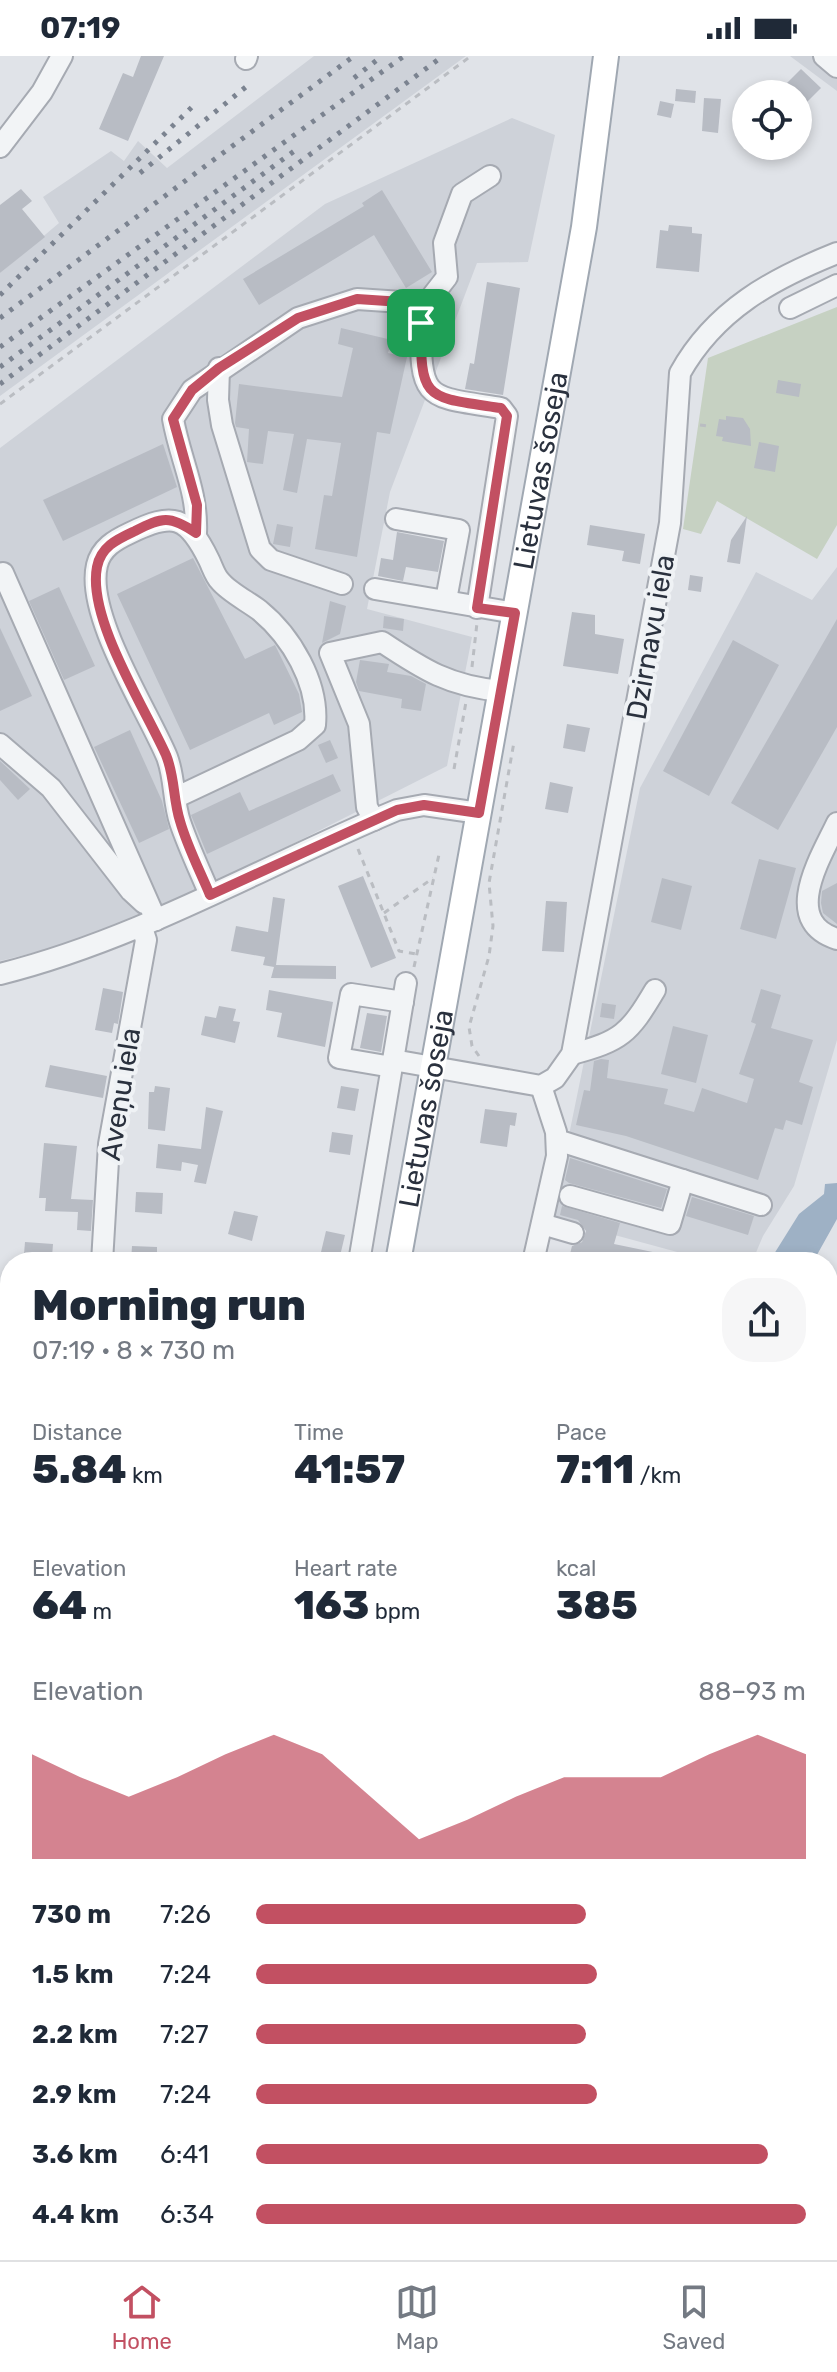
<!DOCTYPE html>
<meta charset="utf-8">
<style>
body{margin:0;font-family:Rubik,sans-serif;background:#f6f6f7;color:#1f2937;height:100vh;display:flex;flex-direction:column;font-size:30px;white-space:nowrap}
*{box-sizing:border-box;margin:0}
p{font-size:26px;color:#747a83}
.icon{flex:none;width:44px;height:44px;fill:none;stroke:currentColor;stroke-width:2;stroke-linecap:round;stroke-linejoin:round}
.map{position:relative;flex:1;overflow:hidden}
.drawer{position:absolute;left:0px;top:1196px;width:838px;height:1008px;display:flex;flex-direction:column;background:#fff;border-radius:32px 32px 0 0;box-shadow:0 4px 12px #0003}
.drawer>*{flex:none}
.fabs{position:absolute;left:732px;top:24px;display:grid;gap:16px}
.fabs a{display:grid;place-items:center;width:80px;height:80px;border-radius:50%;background:#fff;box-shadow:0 4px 12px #0003;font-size:40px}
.pin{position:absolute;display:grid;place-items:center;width:68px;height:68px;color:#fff;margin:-34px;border-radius:16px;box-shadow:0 4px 12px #0006}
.round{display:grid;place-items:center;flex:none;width:84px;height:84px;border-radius:32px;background:#f6f6f7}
.summary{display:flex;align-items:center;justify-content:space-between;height:136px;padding:0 32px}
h1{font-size:44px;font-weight:800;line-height:60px}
.figures{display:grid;grid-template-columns:repeat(3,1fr);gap:12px;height:136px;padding:8px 32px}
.figures div{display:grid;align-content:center}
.figures b{font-size:40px;font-weight:800}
.figures small{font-size:22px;font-weight:400}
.figures p{font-size:22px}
.chart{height:224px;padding:16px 32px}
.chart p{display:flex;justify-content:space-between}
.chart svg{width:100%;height:144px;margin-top:8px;fill:#c25062;opacity:.7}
ul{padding:0 32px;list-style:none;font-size:26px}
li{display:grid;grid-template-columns:128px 96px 1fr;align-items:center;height:60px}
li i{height:20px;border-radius:10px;background:#c25062}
.status{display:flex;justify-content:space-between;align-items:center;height:56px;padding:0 40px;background:#fff;direction:ltr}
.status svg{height:22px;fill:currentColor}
.menu{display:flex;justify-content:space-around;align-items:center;height:112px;border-top:2px solid #e0e1e3;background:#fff;font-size:22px;color:#747a83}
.menu a{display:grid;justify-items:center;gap:4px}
.menu .current{color:#c25062}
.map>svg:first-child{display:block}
.built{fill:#ced2d9}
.green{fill:#c6d1c2}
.water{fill:#9eb1c5}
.building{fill:#b8bcc4}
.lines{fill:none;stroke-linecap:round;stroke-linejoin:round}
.minor-casing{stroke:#a6aab2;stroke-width:24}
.major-casing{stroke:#a0a8b2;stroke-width:28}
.highway-casing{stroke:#89919d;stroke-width:32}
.path{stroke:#babdc2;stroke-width:3;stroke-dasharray:6 6;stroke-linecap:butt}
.minor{stroke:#f2f4f6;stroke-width:20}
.major{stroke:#fff;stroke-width:24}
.highway{stroke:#fff;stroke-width:28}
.rail{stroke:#7b8390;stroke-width:5;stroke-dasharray:4 8;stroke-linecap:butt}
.route-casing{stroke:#fff;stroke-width:16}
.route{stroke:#c25062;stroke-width:10}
.labels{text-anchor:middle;stroke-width:8;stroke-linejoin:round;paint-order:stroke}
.street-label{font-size:28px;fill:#2a313e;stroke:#eff2f5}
</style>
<div class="status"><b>07:19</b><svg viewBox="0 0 49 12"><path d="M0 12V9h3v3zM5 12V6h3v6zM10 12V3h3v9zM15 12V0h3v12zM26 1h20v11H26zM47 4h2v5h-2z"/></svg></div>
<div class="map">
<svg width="837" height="2204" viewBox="0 0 837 2204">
<rect width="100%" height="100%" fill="#e0e3e8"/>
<g class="built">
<polygon points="314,0 466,0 0,340 0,217 59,167 43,141 111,95 124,105 138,85 167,112"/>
<polygon points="790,0 837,0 837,35"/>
<polygon points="512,62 555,79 528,206 477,207 390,436 367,553 472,581 447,710 227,821 93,882 0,905 0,392 325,148"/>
<polygon points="837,511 837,984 794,1130 763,1180 752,1206 714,1206 552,1162 640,732 756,516 812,544"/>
</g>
<g class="green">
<polygon points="837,251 837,469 817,503 717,445 701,478 683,473 708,302"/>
<polygon points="828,2165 837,2165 837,2204 735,2204 738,2194 828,2194"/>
<polygon points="326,2194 391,2194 391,2204 347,2204"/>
</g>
<g class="water">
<polygon points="837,1127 837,1163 813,1206 769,1206 799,1158 824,1138 825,1128"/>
<polygon points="837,1690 837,1749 828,1745 828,1691"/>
<polygon points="504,2194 537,2194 542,2204 508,2204"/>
</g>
<g class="building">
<polygon points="141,0 164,0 128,85 99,73 123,17 133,21"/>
<polygon points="801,13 821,32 805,48 785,29"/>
<polygon points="676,33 696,35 695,47 675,45"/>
<polygon points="704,42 721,43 718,77 702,75"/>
<polygon points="660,45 674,48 671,62 657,59"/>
<polygon points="21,133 32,145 22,153 45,181 0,217 0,149"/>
<polygon points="382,134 432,216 406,232 374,179 259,249 243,223 364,150 362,147"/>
<polygon points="669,169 692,171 692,177 702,178 699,216 656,212 660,174 668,175"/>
<polygon points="487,226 520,232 503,339 465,333 470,307 474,308"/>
<polygon points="341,272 392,284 388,297 407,301 390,378 377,376 357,501 315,493 324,439 332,440 341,387 307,383 297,437 283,434 294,378 268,375 263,408 247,406 249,373 236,371 235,367 239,328 342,341 353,292 338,288"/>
<polygon points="778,324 801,328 799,341 776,337"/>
<polygon points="726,360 743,362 750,373 751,390 722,385 723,381 716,380 719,363 726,364"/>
<polygon points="759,386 779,390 775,416 754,412"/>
<polygon points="163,388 177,431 63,485 43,444"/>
<polygon points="747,460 740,508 727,506 731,484"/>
<polygon points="277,468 293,471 290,491 273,488"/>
<polygon points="590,469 645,478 640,508 622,505 624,495 587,489"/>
<polygon points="397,476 444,485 438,516 406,511 403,525 378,520 381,502 393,504"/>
<polygon points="193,502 245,603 275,589 299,638 302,656 274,669 269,657 190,694 117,538"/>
<polygon points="690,519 703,521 701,536 688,534"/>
<polygon points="59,531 95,610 64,624 29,545"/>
<polygon points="330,545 346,550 340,578 322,587"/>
<polygon points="572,556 595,559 595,578 624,583 618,618 563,610"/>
<polygon points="384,560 404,563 403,575 383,572"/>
<polygon points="837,563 837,671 778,774 731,747"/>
<polygon points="0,572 32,640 0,655"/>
<polygon points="733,584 779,609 709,740 663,715"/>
<polygon points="360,604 389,608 387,616 411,620 426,628 421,655 401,652 402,643 359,635 356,626"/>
<polygon points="567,668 590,672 585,696 563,692"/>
<polygon points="130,674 162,745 169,773 139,787 94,691"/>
<polygon points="330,684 338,702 326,707 318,689"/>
<polygon points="0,705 30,733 18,744 0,724"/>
<polygon points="333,718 341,735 207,798 191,759 240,736 249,755"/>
<polygon points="550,726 573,731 568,757 545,753"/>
<polygon points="759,803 796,812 776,883 740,873"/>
<polygon points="363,820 396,902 371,912 338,830"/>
<polygon points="662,822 692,830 681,874 651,866"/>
<polygon points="837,827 837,868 823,857 821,847 822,835"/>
<polygon points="273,841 285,843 276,909 336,910 336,923 271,922 274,911 263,909 265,901 231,895 236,870 268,876"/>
<polygon points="546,845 567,846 564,896 542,895"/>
<polygon points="103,932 123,936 118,968 114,967 112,977 95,974"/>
<polygon points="761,933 781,939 771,972 813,984 799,1026 813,1031 802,1069 786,1064 783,1074 775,1072 758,1124 626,1080 576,1069 584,1034 590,1035 594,1005 601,1003 609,1004 607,1022 668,1033 664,1048 694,1056 702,1032 747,1047 754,1023 739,1018 756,968 751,966"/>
<polygon points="269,934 333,946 325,991 277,981 282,957 266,954"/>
<polygon points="602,947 616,949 614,963 600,961"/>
<polygon points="219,950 236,953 233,965 240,966 235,987 201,979 205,960 216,962"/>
<polygon points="367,957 387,960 381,996 360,992"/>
<polygon points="673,970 708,979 696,1027 661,1018"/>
<polygon points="50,1009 107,1020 103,1042 45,1031"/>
<polygon points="155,1030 170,1032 165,1075 148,1073 149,1036 154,1036"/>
<polygon points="341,1030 359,1033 355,1055 337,1052"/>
<polygon points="206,1051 223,1055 206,1128 194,1126 198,1109 182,1106 181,1115 156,1112 158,1088 201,1093"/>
<polygon points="485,1053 517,1057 515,1070 510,1069 507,1091 480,1087"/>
<polygon points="332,1076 353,1079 350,1099 329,1096"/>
<polygon points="44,1087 77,1090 71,1143 93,1144 91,1175 77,1174 78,1156 45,1155 46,1142 39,1142"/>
<polygon points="570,1102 667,1133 661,1152 569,1127 565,1124"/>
<polygon points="136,1136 163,1137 162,1158 135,1156"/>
<polygon points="692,1141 754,1160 748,1179 686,1160"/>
<polygon points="562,1150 620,1167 614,1188 672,1200 672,1206 586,1206 569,1202 572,1190 582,1186 586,1175 578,1164 560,1159"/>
<polygon points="234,1155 258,1160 252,1185 228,1178"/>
<polygon points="326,1175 345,1179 340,1200 321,1196"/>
<polygon points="25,1186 53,1188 52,1201 24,1198"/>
<polygon points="132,1190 157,1191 157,1206 131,1206"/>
</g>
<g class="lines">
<g class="minor-casing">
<g id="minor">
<polyline points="824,0 837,11"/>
<polyline points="246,3 247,0"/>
<polyline points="0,91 42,36 62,0"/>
<polyline points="790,252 837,229"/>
<polyline points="421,267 433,239 447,221 444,187 462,138 490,120"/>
<polyline points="219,312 218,344 222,369 260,493 271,504 342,528"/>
<polyline points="396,463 459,474 446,544"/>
<path d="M196 477C198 435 180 403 173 363L192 334 298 262 357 243 402 246 421 267C420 346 426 340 501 352L507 360 477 552"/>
<polyline points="3,517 156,864"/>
<polyline points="375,533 515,557"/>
<polyline points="0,688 51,732 131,835 144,847"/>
<path d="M177 741 298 684 315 669C319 627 291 580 259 554 247 545 229 536 220 525 215 520 212 510 209 504 187 459 173 456 130 477 115 484 101 492 97 509 85 559 148 655 167 701 175 722 173 745 180 766 188 790 200 815 210 839"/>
<path d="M374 764 367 751 359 668 330 597 382 586C424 614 449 630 501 635"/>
<path d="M837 767C821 801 780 865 837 883"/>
<path d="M0 918C140 883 265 809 397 754L424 749 479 757"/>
<path d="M572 998C621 985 629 978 655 934"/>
<path d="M393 1004 541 1030 555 1022 572 998 670 467 680 317C715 254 772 223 837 197"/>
<polyline points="392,1011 339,1002 351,938 403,946"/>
<polyline points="557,1084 761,1149"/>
<polyline points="570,1140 670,1168 683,1124"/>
<polyline points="542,1168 573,1177"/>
<polyline points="102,1206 109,1088 146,884 142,872"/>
<polyline points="359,1206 406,927"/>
<polyline points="533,1206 557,1100 556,1076 541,1030"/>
<polyline points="0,1944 10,1945"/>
<polyline points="0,2138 10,2138"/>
<polyline points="399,2194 399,2204"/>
</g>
</g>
<g class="major-casing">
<g id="major">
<path id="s1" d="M398 1206 584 171 606 0"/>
</g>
</g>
<g class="highway-casing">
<g id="highway">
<polyline points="828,2144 837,2144"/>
<polyline points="223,2204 225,2194"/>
</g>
</g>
<g class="path">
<polyline points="0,348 471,0"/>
<polyline points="700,369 707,370"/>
<polyline points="472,611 477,567"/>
<polyline points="454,713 466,646"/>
<polyline points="358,793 399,895 416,898"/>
<polyline points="384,857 433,822"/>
<polyline points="414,911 440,794"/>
<polyline points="479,1000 472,990 469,971 489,900 493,870 489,827 514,686"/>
<polyline points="828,1318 837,1319"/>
<polyline points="315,2194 336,2204"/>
<polyline points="495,2194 498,2204"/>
<polyline points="244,2199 272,2194"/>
</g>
<use href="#minor" class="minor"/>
<use href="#major" class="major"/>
<use href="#highway" class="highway"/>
<g class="rail">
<polyline points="354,22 382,0"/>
<polyline points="140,117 247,30"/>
<polyline points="0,239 193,50"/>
<polyline points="0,262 354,0"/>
<polyline points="0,291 404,0"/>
<polyline points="0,311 297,93"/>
<polyline points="0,328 443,0"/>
</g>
</g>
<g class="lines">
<g class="route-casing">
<path id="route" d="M357 243 402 246 421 267C420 346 426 341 501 352L507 360 477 552 515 557 479 757 424 749 397 754 210 839C200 815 187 790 180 765 173 743 175 721 166 699 145 652 87 562 97 511 101 490 118 483 135 475 162 461 170 459 196 477L197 449 173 363 192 334 219 312 298 262Z"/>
</g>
<use href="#route" class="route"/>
</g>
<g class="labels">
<g class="street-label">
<text dy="10" stroke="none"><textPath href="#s1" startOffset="804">Lietuvas šoseja</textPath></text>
<text transform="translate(650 581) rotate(-80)" y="10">Dzirnavu iela</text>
<text transform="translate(120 1038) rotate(-81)" y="10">Aveņu iela</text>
<text dy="10" stroke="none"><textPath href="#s1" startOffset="156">Lietuvas šoseja</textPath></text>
</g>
</g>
</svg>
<div class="fabs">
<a><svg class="icon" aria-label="locate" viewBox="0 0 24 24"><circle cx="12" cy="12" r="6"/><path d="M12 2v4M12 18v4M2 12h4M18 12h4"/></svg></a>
</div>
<div class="pin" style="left:421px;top:267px;background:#1e9e55"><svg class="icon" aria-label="arrive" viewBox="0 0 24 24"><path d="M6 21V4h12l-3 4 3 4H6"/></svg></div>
<section class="drawer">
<div class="summary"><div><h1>Morning run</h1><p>07:19 · 8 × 730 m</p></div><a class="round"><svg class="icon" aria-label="share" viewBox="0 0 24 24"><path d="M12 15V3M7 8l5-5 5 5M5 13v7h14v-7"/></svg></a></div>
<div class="figures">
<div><p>Distance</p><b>5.84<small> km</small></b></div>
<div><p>Time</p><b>41:57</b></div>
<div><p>Pace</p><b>7:11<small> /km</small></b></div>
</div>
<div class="figures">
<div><p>Elevation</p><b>64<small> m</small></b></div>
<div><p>Heart rate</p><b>163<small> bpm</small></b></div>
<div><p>kcal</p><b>385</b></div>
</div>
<div class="chart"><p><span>Elevation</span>88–93 m</p>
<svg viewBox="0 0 160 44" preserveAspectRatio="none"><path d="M0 44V12L10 19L20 25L30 19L40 12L50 6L60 12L70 25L80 38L90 32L100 25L110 19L120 19L130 19L140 12L150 6L160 12V44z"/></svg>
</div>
<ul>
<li><b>730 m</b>7:26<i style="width:60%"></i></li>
<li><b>1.5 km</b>7:24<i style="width:62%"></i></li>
<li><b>2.2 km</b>7:27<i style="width:60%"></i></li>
<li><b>2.9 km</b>7:24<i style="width:62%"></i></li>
<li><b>3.6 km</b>6:41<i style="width:93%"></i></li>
<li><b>4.4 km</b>6:34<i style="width:100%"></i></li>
</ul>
</section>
</div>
<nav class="menu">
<a class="current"><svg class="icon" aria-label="home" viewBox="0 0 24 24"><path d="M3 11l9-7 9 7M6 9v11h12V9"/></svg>Home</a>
<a><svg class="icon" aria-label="map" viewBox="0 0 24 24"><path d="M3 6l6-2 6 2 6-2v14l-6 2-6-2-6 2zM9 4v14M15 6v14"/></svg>Map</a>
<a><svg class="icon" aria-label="saved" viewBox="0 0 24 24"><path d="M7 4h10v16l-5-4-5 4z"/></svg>Saved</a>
</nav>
